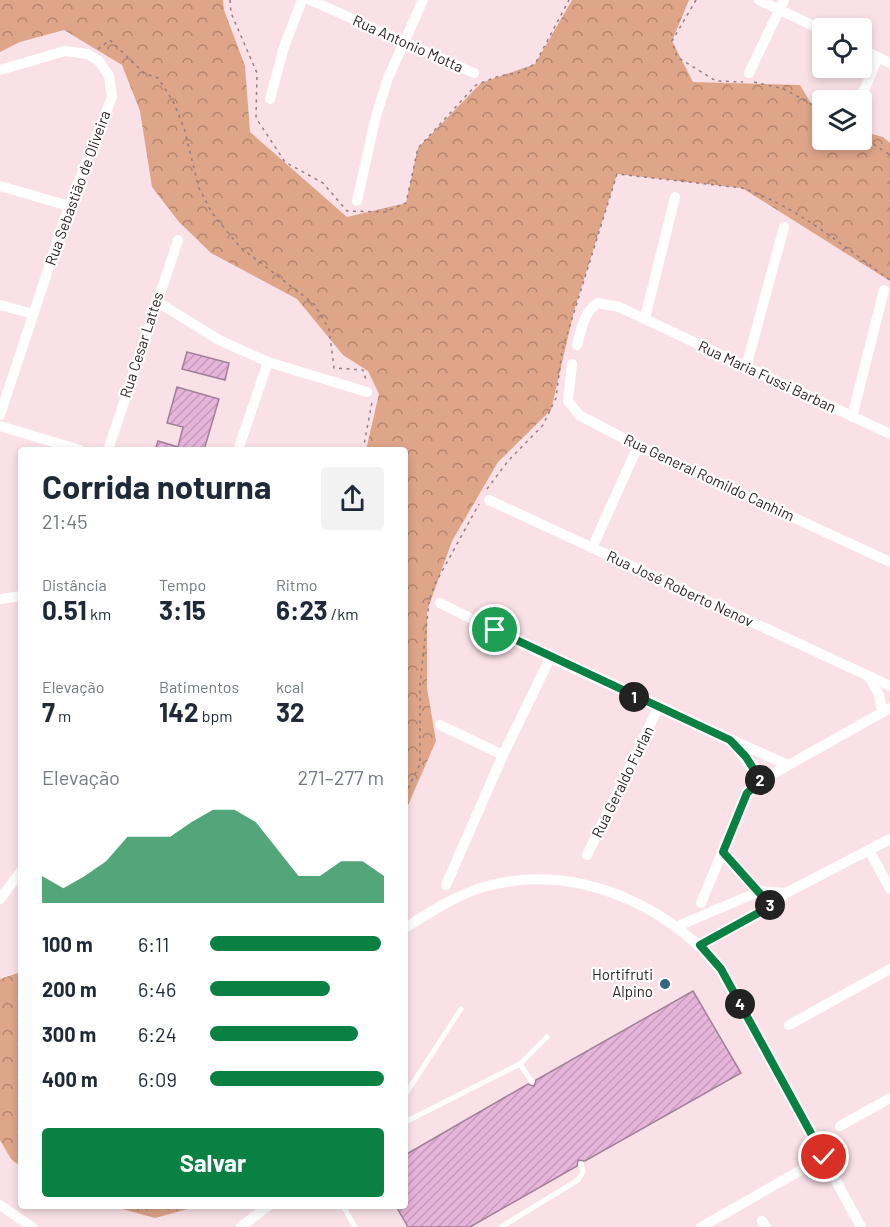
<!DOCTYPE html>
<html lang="pt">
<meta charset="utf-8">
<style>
body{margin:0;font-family:Barlow,sans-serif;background:#f2f2f3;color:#1f2937;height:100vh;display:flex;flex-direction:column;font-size:22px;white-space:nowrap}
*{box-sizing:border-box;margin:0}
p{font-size:20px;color:#747a83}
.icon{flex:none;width:33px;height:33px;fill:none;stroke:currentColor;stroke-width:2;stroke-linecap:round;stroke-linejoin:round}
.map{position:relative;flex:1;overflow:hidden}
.drawer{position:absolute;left:18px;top:447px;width:390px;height:762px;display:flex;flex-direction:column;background:#fff;border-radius:6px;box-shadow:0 3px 9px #0003}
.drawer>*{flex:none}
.tools{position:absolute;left:812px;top:18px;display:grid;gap:12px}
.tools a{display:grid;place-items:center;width:60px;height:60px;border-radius:6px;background:#fff;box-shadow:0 3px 9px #0003;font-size:30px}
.pin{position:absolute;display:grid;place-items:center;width:51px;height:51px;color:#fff;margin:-26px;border:3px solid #fff;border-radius:50%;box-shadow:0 2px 6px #0007}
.km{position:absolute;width:30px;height:30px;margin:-15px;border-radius:50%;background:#222;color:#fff;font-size:16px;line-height:30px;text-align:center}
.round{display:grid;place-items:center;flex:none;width:63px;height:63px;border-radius:6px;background:#f2f2f3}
.overview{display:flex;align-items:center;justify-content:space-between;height:102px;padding:0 24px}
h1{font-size:33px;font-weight:700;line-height:45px}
.stats{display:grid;grid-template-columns:repeat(3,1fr);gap:9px;height:102px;padding:6px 24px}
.stats div{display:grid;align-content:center}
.stats b{font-size:26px;font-weight:700}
.stats small{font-size:16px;font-weight:400}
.stats p{font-size:16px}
.chart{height:168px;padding:12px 24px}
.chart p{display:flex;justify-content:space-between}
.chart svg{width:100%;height:108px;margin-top:6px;fill:#0b8043;opacity:.7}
.button{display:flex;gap:12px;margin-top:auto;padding:12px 24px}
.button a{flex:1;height:69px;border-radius:6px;background:#0b8043;color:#fff;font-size:24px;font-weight:700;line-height:69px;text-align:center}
ul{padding:0 24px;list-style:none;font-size:20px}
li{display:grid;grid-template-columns:96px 72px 1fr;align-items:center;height:45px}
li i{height:15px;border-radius:8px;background:#0b8043}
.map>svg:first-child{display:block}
.forest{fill:url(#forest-crowns)}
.building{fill:url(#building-hatch);stroke:#9e8197;stroke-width:1.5}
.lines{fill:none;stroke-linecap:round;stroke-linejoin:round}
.path{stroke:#927e83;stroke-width:1.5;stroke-dasharray:3 4.5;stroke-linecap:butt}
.service{stroke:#fff;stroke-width:5}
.minor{stroke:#fff;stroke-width:10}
.route-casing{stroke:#fff;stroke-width:12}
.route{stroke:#0b8043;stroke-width:8}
.poi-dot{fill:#356785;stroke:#fff;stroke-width:2}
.labels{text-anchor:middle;stroke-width:4.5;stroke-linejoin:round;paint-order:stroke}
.street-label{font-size:15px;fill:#2c1d21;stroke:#fff}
.poi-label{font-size:15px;fill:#2c1d21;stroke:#fff;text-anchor:end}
</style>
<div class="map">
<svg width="890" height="1227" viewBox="0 0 890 1227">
<defs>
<pattern id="forest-crowns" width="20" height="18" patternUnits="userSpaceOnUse" patternTransform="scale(1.5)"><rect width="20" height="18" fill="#dea589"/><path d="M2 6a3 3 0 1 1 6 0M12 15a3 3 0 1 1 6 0" fill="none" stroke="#b48670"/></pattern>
<pattern id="building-hatch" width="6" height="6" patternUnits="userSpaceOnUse" patternTransform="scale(1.5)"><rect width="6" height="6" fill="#e7b4db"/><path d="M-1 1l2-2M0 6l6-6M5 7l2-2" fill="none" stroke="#c69abc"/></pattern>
</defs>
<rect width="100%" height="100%" fill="#fae1e8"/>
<g class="forest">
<polygon points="0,0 223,0 224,10 245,66 250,132 347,217 406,203 418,148 481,83 535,64 572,0 689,0 672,41 693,82 800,85 822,122 822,140 861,140 861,131 883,137 890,143 890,281 742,188 617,174 574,311 551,410 498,462 452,541 427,611 427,688 436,741 405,812 405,450 366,450 379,394 368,371 343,355 297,299 211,253 179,222 152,187 140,111 122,65 64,30 20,42 0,52"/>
<polygon points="21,972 21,1167 11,1159 0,1140 0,979"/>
<polygon points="111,1206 199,1206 155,1218"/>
</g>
<g class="building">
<polygon points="187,352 229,363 225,380 182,369"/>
<polygon points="177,387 219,399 204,450 155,450 158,441 178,447 183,427 167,423"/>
<polygon points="693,991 741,1073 585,1161 578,1160 577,1166 470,1227 408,1227 396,1206 405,1206 405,1155 528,1084 534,1086 536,1080"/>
</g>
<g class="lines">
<g class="path">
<polyline points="230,0 231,13 257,73 256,118 285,162 323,183 347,211 385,212 406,203 418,148 476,85 499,76 518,73 535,64 569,0"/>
<polyline points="696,0 672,41 677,57 716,81 743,82"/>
<polyline points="98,49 110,40 145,74 158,78 173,101 184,128 199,188 212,213 240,247 314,304 329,329 334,368 363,370 366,380"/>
<polyline points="754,82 784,89 822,110"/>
<polyline points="861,136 890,155"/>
<polyline points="363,450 372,402"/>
<path d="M487 489 508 461 543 425 556 398 562 351 617 174 742 188C797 206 844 247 890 280"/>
<polyline points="430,598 435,584 479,504"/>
<polyline points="405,795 420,764 420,684 429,602"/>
</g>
<g class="service">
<polyline points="520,1064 532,1082"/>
<polyline points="405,1095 461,1009"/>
<polyline points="405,1122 520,1064 547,1037"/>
<polyline points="343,1206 355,1227"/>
<polyline points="501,1227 578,1180 583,1172 581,1164"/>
</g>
<g class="minor">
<polyline points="310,0 474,73"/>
<polyline points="759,0 822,30"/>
<polyline points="861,49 890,63"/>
<polyline points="0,70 65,51 88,54 99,61 109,76 112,97 69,206 0,415"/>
<polyline points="749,73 784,0"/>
<polyline points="270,99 284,47 302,0"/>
<polyline points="860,100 878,57"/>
<polyline points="0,186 69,206"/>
<polyline points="357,201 376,116 388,78 423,0"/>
<polyline points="156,301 219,340 268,362 367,392"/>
<polyline points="0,305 33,314"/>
<polyline points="645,318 675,197"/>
<path d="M577 345C582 328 583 313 598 303L619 307 890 434"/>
<polyline points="572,364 568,401 579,415 638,446 890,562"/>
<polyline points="746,367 784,227"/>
<polyline points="852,417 884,290"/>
<polyline points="0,426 80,450"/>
<polyline points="108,450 178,240"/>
<polyline points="238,450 268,362"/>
<polyline points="489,500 890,686"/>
<polyline points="592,548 638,446"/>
<polyline points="0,599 21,596"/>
<polyline points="440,603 550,658 788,765"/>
<polyline points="870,678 879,695 882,713"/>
<polyline points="440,725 503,755"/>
<polyline points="733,743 761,781"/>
<polyline points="869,850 890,889"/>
<polyline points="723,852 763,896"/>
<polyline points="587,855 658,708"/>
<polyline points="446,885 503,755 550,658"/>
<polyline points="0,899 21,871"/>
<polyline points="701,903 747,793 753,785 890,708"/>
<polyline points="678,926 760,891 786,893"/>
<path d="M405 928C432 911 459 893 491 885 578 864 665 904 721 969L861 1227"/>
<polyline points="700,945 771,906 786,893 890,839"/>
<polyline points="789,1025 890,969"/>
<polyline points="840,1126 890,1098"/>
<polyline points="0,1205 32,1227"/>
<polyline points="762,1221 766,1227"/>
<polyline points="241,1227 268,1206"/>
<polyline points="701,1227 824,1157"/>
</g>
</g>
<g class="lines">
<g class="route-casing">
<polyline id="route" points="495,630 730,740 746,757 761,781 747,793 723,852 771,906 700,945 721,969 824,1157"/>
</g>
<use href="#route" class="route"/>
</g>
<circle class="poi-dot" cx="665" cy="984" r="6"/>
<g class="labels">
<g class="street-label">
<text transform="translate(408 44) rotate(24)" y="5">Rua Antonio Motta</text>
<text transform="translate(78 188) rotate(-70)" y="5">Rua Sebastião de Oliveira</text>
<text transform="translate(142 345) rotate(-72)" y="5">Rua Cesar Lattes</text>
<text transform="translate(767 377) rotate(25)" y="5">Rua Maria Fussi Barban</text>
<text transform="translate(709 478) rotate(25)" y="5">Rua General Romildo Canhim</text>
<text transform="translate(680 589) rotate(25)" y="5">Rua José Roberto Nenov</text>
<text transform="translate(623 782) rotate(-64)" y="5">Rua Geraldo Furlan</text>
</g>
<g class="poi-label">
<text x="653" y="980">Hortifruti<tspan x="653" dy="17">Alpino</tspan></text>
</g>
</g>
</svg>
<div class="tools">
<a><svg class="icon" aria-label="locate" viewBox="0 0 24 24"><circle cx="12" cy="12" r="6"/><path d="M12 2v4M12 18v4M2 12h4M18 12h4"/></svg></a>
<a><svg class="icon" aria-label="layers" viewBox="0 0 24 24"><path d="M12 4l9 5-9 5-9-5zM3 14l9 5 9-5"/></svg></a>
</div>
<div class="pin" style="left:495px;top:630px;background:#1e9e55"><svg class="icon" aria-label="arrive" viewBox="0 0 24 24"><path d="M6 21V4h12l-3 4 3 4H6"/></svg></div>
<div class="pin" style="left:824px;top:1157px;background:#d93025"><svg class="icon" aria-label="check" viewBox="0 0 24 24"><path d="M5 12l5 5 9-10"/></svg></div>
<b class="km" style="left:634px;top:697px">1</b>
<b class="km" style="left:760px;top:780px">2</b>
<b class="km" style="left:770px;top:905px">3</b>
<b class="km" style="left:740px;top:1004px">4</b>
<section class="drawer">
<div class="overview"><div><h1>Corrida noturna</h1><p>21:45</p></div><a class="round"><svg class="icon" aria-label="share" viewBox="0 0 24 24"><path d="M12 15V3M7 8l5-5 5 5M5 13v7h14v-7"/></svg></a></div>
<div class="stats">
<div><p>Distância</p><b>0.51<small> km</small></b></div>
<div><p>Tempo</p><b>3:15</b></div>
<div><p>Ritmo</p><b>6:23<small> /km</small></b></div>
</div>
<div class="stats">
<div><p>Elevação</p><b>7<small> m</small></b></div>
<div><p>Batimentos</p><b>142<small> bpm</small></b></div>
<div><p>kcal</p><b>32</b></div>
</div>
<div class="chart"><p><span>Elevação</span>271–277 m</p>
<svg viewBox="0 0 160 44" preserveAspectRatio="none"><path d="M0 44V33L10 38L20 33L30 27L40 17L50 17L60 17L70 11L80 6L90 6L100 11L110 22L120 33L130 33L140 27L150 27L160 33V44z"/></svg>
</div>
<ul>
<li><b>100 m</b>6:11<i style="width:98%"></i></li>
<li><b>200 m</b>6:46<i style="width:69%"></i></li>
<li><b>300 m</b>6:24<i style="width:85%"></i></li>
<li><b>400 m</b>6:09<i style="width:100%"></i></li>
</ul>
<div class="button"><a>Salvar</a></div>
</section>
</div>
